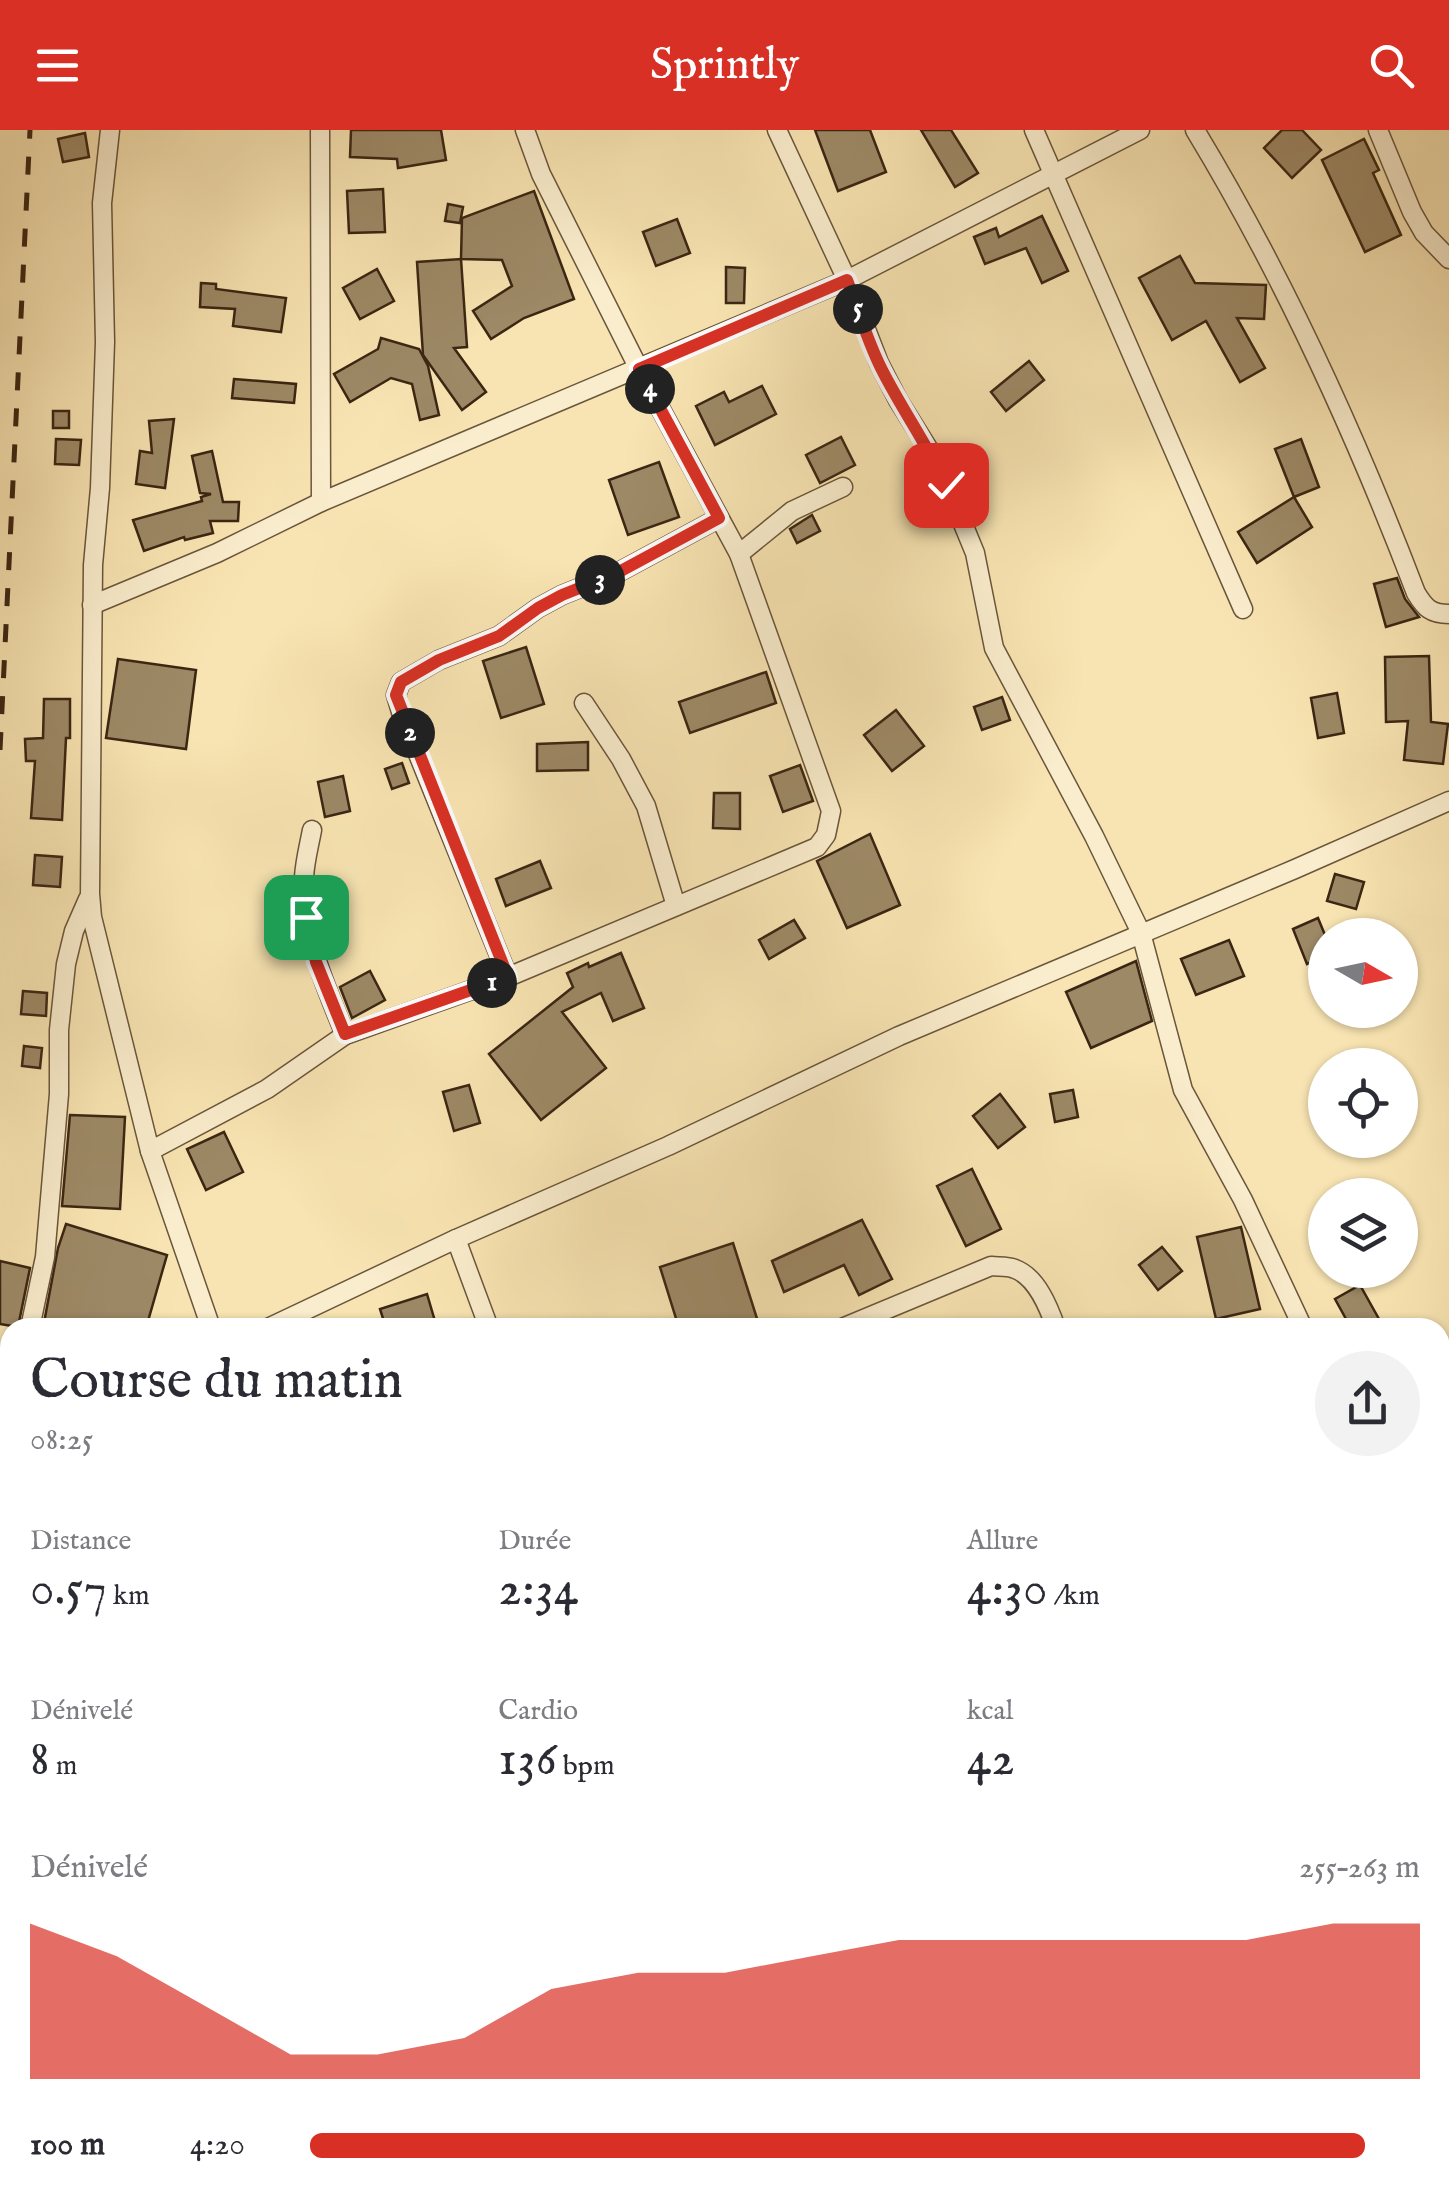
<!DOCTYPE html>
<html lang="fr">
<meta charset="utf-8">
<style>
body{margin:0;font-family:"IM FELL English",serif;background:#f2f2f3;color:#2b2b33;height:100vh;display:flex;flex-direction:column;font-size:38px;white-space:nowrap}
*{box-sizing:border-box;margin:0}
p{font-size:32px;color:#7c7c81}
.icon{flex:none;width:55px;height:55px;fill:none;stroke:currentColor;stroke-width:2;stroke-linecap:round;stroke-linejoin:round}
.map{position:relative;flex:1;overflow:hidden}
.sheet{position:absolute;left:0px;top:1188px;width:1450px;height:888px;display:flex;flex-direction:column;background:#fff;border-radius:30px 30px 0 0;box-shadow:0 2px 8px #0004}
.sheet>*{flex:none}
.needle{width:65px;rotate:99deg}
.fabs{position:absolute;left:1308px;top:788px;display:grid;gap:20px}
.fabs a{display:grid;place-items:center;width:110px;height:110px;border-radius:50%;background:#fff;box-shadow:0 2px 8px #0004;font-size:50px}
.pin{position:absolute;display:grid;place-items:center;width:85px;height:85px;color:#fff;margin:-42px;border-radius:20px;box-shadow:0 5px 15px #0006}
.km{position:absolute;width:50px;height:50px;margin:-25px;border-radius:50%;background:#222;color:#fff;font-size:28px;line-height:50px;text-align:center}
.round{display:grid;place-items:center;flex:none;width:105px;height:105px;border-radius:52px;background:#f2f2f3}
.headline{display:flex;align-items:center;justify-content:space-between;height:170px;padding:0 30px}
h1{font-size:55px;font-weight:600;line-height:75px}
.metrics{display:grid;grid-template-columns:repeat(3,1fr);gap:15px;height:170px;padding:10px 30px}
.metrics div{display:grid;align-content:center}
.metrics b{font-size:50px;font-weight:600}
.metrics small{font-size:28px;font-weight:400}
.metrics p{font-size:28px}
.chart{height:280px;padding:20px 30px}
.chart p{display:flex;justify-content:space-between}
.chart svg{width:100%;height:180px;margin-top:10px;fill:#d93025;opacity:.7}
ul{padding:0 30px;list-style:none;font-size:32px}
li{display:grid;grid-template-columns:160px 120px 1fr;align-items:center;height:75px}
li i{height:25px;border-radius:12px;background:#d93025}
header{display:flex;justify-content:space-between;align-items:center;height:130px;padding:0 30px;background:#d93025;color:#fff;font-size:45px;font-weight:600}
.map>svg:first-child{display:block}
.building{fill:#9d8966;stroke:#3b2613;stroke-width:2.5}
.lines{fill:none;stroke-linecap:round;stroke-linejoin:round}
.street-casing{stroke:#6a563b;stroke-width:21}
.street{stroke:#faedcd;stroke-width:18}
.rail{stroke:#3b2613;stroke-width:5;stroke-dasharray:18 18;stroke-linecap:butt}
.route-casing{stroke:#fff;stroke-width:20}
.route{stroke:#d93025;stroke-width:12}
</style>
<header><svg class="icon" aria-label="menu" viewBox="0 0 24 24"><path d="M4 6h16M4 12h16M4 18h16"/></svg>Sprintly<svg class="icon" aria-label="search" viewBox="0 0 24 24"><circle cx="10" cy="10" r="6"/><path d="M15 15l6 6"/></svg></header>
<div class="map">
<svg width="1449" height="2073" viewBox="0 0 1449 2073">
<rect width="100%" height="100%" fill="#f8e4b2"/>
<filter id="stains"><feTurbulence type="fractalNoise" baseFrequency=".002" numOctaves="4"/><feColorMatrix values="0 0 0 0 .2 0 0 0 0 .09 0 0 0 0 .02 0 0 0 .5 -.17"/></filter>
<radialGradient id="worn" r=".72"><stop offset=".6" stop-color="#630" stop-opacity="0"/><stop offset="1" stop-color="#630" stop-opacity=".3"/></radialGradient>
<g class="building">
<polygon points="351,0 441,0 446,30 398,38 397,29 350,27"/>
<polygon points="815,0 870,0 886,42 838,61"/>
<polygon points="921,0 951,0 978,43 955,57"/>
<polygon points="1282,0 1302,0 1321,20 1292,48 1264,18"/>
<polygon points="85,3 89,27 63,32 58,9"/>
<polygon points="1364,9 1379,40 1373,43 1401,105 1365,122 1322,30"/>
<polygon points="383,59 385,102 349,103 347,61"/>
<polygon points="534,61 574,169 524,188 491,209 473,181 512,156 502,130 461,129 462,88"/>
<polygon points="448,74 463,77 460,93 445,91"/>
<polygon points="1042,86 1068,141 1042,153 1026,118 985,134 974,107 996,98 999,107"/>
<polygon points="677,89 690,123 656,136 643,102"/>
<polygon points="1180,126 1195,153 1266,155 1264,189 1237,188 1265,238 1240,252 1206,191 1172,210 1139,148"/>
<polygon points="461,129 467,217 454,218 486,262 462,280 423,225 417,132"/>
<polygon points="726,137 745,138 744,173 726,173"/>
<polygon points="377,139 394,171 360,189 343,158"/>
<polygon points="201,153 216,154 216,159 286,168 281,202 233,196 235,179 200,177"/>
<polygon points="381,208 419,219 428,236 439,285 420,290 412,254 391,248 350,272 334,244 378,219"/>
<polygon points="1029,231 1044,250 1006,281 991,262"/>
<polygon points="234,249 296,254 294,273 232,268"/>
<polygon points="762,256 776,284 715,315 696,276 724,262 729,272"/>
<rect x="53" y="281" width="16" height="17"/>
<polygon points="174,289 165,358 136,354 140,321 152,323 149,291"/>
<polygon points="841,307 855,335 820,353 806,325"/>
<polygon points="56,309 81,310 79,335 55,334"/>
<polygon points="1301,309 1319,357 1294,367 1275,319"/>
<polygon points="212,321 223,372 239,372 238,391 210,391 213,403 185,410 184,407 144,421 133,390 202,371 201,367 211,364 200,363 192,326"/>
<polygon points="659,332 679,387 628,405 609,350"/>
<polygon points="1294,367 1312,397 1257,433 1238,402"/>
<polygon points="812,385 820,401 797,413 790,399"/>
<polygon points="1397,448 1405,469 1419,487 1386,497 1374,454"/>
<polygon points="526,517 544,574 501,588 483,531"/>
<polygon points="1429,526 1431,592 1448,594 1443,634 1404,630 1408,591 1386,592 1385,527"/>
<polygon points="118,529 196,540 186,619 106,608"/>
<polygon points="766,542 776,573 690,603 679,572"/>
<polygon points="1337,563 1344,603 1318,608 1311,568"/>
<polygon points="1002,567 1010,590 982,600 974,577"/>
<polygon points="44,569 70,569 70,608 66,608 62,690 31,688 35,631 26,631 25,609 43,608"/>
<polygon points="896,580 924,616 892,641 864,605"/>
<polygon points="588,612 588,640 537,641 537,614"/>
<polygon points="402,633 409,653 392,659 385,639"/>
<polygon points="800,635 813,671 783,682 770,646"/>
<polygon points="343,646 350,681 325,687 318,652"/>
<polygon points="714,663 740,663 740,699 713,698"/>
<polygon points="870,704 900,775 847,798 817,731"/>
<polygon points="35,725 62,727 60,757 33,755"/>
<polygon points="540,731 551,758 506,776 496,749"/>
<polygon points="1335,744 1364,752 1356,779 1327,771"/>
<polygon points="1318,788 1325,805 1325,826 1307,834 1293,799"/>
<polygon points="794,790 805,808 769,829 759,810"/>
<polygon points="1229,810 1244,846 1196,865 1181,829"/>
<polygon points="621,823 644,878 613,891 601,863 562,882 606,938 541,990 489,924 573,857 567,843 588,833 589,837"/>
<polygon points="1136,831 1152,891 1091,918 1066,862"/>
<polygon points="370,841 385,870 352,888 340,857"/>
<polygon points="23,861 47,863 46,886 21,884"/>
<polygon points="24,916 42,918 40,938 22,936"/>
<polygon points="469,955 480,993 454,1001 443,962"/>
<polygon points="1073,960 1078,987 1055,992 1050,964"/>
<polygon points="1000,964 1025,997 998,1018 973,986"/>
<polygon points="70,985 125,987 120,1079 62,1076"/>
<polygon points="224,1002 243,1042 206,1060 187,1019"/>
<polygon points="972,1039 1001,1099 966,1116 937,1056"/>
<polygon points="862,1090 892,1149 859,1165 844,1135 784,1162 772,1131"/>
<polygon points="66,1094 167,1125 146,1198 43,1198 58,1118"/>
<polygon points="1241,1097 1260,1179 1216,1189 1197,1107"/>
<polygon points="733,1113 760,1198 679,1198 660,1137"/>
<polygon points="1162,1117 1182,1141 1158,1160 1139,1135"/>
<polygon points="0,1131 30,1138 18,1197 0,1194"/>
<polygon points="1360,1155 1384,1198 1351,1198 1335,1169"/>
<polygon points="427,1164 437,1198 386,1198 380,1179"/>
</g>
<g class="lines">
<g class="street-casing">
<g id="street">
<polyline points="110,0 102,73 105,212 100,358 93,435 90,764 92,787 150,1021 211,1198"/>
<polyline points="320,0 321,372"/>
<polyline points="777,0 847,150 879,233 898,270 933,326 947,355 975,423 994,518 1094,706 1141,803 1183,960 1243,1070 1303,1198"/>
<polyline points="1034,0 1243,479"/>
<path d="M1195 0C1284 147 1355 303 1416 463 1425 478 1431 484 1449 484"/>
<polyline points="1378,0 1412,82 1424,103 1449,129"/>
<polyline points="739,424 792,381 843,357"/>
<polyline points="92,475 217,423 321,372 847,150 1140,0"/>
<polyline points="584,573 621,629 646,676 676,776"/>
<path d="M312 700C309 716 305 731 304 747 301 803 325 854 345 905"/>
<polyline points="508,847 401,582 396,565 401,552 439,530 499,506 538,478 562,465 617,443 719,388"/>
<polyline points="150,1021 267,959 345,905 508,847 817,717 826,705 831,681 739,424 639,239 541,44 525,0"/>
<polyline points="456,1109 489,1198"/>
<polyline points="30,1198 45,1127 59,964 59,900 66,834 74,801 88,769"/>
<polyline points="268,1198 456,1109 668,1016 899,906 1295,739 1449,671"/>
<path d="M842 1198 991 1136C998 1137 1008 1136 1015 1139 1037 1147 1049 1178 1056 1198"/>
<polyline points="0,1344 10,1339"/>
<polyline points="0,1499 10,1519"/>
<polyline points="1440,1518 1449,1539"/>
<polyline points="1440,1692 1449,1688"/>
<polyline points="301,2065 303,2073"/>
<polyline points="854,2065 858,2073"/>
<polyline points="1077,2065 1080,2073"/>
<polyline points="1239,2065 1243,2073"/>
<polyline points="1427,2065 1430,2073"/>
<polyline points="585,2073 605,2065"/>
</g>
</g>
<use href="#street" class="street"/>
<polyline class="rail" points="0,620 30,0"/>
</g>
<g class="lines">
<g class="route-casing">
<path id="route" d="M306 787 316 832 345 904 508 847 396 565 401 552 439 530 499 506 538 478 562 465 617 443 719 388 639 239 847 150C858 179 867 210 881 238 901 278 927 314 946 355"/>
</g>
<use href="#route" class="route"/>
</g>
<rect width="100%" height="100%" filter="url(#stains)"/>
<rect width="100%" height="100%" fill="url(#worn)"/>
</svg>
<div class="fabs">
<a><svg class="needle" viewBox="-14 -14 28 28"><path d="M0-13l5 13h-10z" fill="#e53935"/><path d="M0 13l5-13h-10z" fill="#7c7c81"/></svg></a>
<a><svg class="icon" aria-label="locate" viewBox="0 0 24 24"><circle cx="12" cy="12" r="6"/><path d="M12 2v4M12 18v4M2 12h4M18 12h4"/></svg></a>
<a><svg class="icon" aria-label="layers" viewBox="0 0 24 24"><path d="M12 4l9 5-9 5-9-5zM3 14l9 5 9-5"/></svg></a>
</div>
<div class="pin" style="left:306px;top:787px;background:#1e9e55"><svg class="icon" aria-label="arrive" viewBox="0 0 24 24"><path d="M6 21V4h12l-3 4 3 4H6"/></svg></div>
<div class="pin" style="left:946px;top:355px;background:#d93025"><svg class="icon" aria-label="check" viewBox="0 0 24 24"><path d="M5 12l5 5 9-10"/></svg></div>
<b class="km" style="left:492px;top:853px">1</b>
<b class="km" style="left:410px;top:603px">2</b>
<b class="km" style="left:600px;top:450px">3</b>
<b class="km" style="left:650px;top:259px">4</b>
<b class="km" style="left:858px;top:179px">5</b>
<section class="sheet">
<div class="headline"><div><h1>Course du matin</h1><p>08:25</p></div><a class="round"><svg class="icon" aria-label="share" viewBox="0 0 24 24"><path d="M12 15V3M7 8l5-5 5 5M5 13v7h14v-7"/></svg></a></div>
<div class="metrics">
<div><p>Distance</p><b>0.57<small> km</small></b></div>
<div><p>Durée</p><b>2:34</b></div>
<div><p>Allure</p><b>4:30<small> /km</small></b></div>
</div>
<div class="metrics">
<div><p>Dénivelé</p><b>8<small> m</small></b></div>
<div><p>Cardio</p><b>136<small> bpm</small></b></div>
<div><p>kcal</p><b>42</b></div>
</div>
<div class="chart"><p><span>Dénivelé</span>255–263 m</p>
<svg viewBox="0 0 160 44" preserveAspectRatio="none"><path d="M0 44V6L10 14L20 26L30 38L40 38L50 34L60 22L70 18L80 18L90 14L100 10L110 10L120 10L130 10L140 10L150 6L160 6V44z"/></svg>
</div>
<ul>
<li><b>100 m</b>4:20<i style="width:95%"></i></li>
</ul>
</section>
</div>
